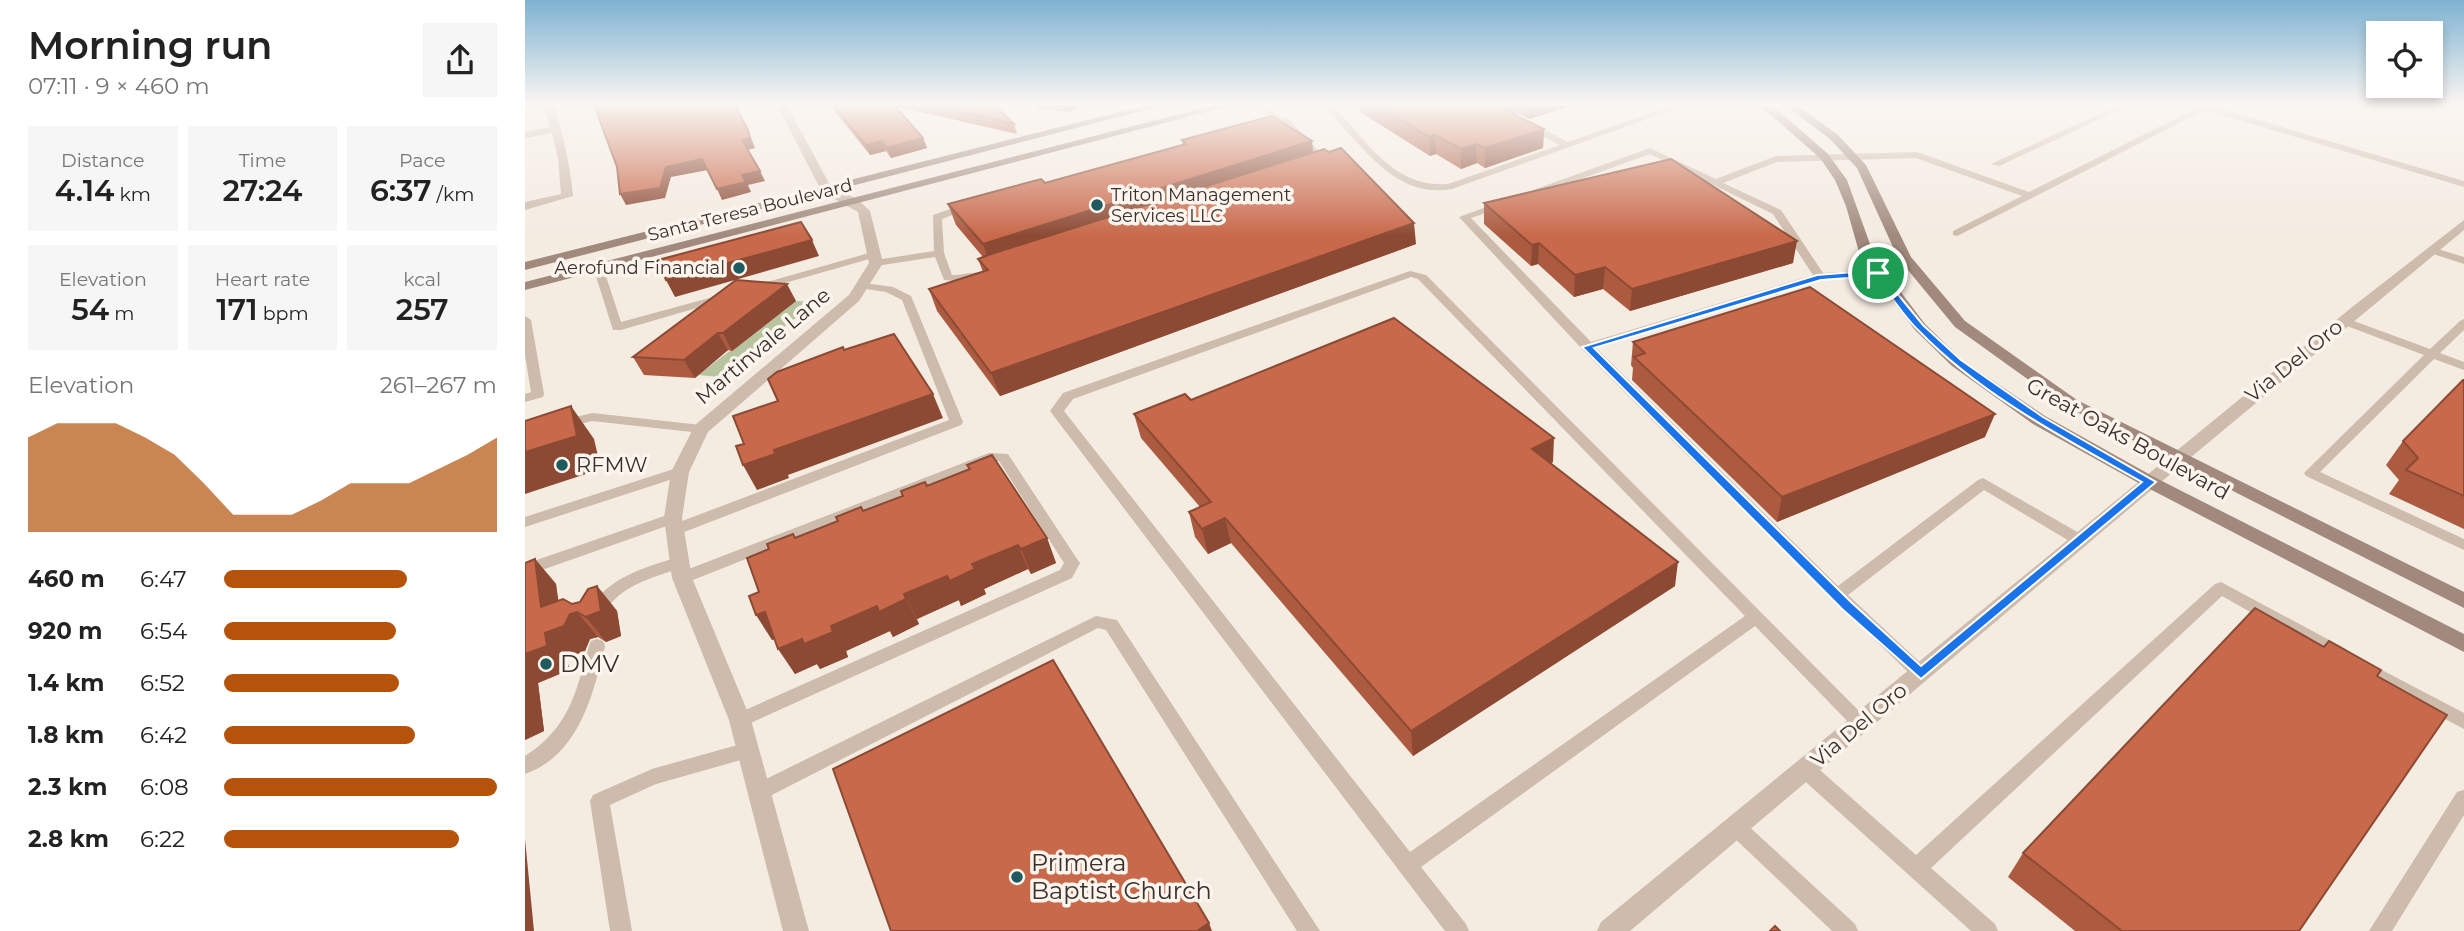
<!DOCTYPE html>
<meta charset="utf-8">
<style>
body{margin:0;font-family:Montserrat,sans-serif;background:#f6f6f6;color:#222;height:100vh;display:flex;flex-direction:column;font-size:26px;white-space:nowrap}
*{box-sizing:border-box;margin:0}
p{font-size:23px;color:#767676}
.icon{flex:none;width:38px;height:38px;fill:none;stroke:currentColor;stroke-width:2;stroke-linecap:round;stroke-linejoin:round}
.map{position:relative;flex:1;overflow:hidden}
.drawer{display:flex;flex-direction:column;background:#fff;width:525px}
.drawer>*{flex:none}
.buttons{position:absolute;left:1841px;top:21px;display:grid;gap:14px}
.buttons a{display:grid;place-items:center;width:77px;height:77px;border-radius:0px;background:#fff;box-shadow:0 4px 10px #0003;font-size:35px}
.pin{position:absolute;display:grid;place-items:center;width:60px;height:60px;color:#fff;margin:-30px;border:4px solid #fff;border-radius:50%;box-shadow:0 2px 7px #0007}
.round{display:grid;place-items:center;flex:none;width:74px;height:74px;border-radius:0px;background:#f6f6f6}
.head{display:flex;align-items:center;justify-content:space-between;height:119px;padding:0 28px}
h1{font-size:38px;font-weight:600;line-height:52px}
.stats{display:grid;grid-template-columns:repeat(3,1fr);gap:10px;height:119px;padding:7px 28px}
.stats div{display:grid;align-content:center;border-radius:0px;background:#f6f6f6;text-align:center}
.stats b{font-size:30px;font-weight:600}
.stats small{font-size:19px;font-weight:400}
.stats p{font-size:19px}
.chart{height:196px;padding:14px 28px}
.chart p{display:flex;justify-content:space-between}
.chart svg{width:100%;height:126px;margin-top:7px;fill:#b45309;opacity:.7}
ul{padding:0 28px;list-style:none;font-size:23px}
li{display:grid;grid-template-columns:112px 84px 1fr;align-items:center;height:52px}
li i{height:18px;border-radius:9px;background:#b45309}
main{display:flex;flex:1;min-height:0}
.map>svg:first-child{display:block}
.green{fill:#b8c4a0}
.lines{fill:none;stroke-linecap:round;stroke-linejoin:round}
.service{fill:#cdbbac;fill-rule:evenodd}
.minor{fill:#cdbbac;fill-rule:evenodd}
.tertiary{fill:#cdbbac;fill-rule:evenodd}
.secondary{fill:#a18a7d;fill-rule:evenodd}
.wall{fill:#ac5a40}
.shaded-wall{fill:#8c4a34}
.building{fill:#c8694b;stroke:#8c4a34;stroke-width:2}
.route{fill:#1a73e8;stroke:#fff;stroke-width:2;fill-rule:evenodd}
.poi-dot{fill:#1f5a5e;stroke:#fbf5ee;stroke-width:2.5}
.labels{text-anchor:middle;stroke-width:7;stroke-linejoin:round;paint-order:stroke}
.far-poi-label{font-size:18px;fill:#3b302b;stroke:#fbf5ee;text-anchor:start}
.far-street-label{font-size:18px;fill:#3b302b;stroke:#fbf5ee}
.street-label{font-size:21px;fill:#3b302b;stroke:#fbf5ee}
.poi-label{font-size:21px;fill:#3b302b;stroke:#fbf5ee;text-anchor:start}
.near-poi-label{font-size:24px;fill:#3b302b;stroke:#fbf5ee;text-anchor:start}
</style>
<main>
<section class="drawer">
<div class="head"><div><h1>Morning run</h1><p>07:11 · 9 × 460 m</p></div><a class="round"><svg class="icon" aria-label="share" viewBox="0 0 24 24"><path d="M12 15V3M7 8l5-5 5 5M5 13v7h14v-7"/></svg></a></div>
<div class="stats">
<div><p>Distance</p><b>4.14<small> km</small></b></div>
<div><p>Time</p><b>27:24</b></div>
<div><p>Pace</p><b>6:37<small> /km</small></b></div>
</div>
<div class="stats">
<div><p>Elevation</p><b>54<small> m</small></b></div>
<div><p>Heart rate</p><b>171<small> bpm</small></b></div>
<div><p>kcal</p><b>257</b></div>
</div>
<div class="chart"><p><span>Elevation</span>261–267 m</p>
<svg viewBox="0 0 160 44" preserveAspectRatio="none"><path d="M0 44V11L10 6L20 6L30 6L40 11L50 17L60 27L70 38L80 38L90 38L100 33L110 27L120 27L130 27L140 22L150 17L160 11V44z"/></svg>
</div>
<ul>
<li><b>460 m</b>6:47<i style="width:67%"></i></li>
<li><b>920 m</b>6:54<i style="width:63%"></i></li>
<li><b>1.4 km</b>6:52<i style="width:64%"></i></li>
<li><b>1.8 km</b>6:42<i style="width:70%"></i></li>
<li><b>2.3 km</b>6:08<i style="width:100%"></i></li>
<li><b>2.8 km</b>6:22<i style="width:86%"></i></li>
</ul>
</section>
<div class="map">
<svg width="1939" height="931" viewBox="0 0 1939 931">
<rect width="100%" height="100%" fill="#f4ebe1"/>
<polygon class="green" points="270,301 291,302 195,377 173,375"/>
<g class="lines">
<g class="service">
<path d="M730 105C744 105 751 118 764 119L803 161V165L794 167V163L759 124 735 126V122L748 120Z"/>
<path d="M804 105H812V110C845 145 870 188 923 184L1035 145 999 127V123H1005L1043 142 1148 105H1161L927 189C871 199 839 148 805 113Z"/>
<polygon points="1594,105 1605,105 1474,166 1466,164"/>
<polygon points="1668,105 1683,105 1939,181 1939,187 1680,110 1432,236 1428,235 1428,231 1497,196 1391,158 1252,162 1198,183 1256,210 1298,273 1353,270 1357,271 1357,275 1296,280 1071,348 1313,586 1453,480 1458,478 1561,537 1564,541 1561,545 1551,545 1459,490 1323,595 1402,669 1405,674 1402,679 1396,681 1390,679 1159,452 1058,350 934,217 975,202 981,202 981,206 946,218 1066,342 1288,275 1248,214 1125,154 1003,198 997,198 997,194 1125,148 1191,179 1251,156 1392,152 1504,192 1672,108"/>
<path d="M442 203 447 206 446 208 417 219 419 253 427 275C438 275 451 271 459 273V277L443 282 419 280 410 257 351 266 346 263 351 260 409 251 408 215Z"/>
<polygon points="1906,247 1939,257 1939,264 1902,252 1901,250"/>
<polygon points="351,251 356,254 355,256 232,291 226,288 228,286"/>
<polygon points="73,264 78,267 96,322 199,294 205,297 203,299 96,330 88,330 68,267"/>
<path d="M885 271 901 275 1342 719 1345 724 1342 729 1336 731 1330 729 1230 626 896 867 941 924 944 931H920L525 411 538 393ZM886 277 893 279 1220 616 885 852 539 411 548 399Z"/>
<polygon points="339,283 368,287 386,296 438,422 436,425 154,534 144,534 141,530 144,526 424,420 377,300 361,292 335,288 335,284"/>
<polygon points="0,316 6,320 19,394 18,397 0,402 0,394 6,392 0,355"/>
<polygon points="1818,317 1905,349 1935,321 1939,319 1939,330 1915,353 1939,362 1939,370 1909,359 1795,472 1939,539 1939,550 1781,476 1779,473 1899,355 1814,323 1814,319"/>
<polygon points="67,413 176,425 183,429 176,433 67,421 39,428 32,424 34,421"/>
<polygon points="464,453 483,454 552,559 555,563 547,578 221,725 215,727 209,725 206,720 209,715 535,570 539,563 474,461 466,461 163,582 151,582 149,578 151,574"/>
<polygon points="155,467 162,472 160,475 0,527 0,517"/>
<polygon points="148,513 153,514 155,518 153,522 0,576 0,564"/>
<path d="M153 557 158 559 161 563 158 567C127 578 94 585 77 616L71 618 65 616 63 612C81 578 118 568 153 557Z"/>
<polygon points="1696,582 1821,649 1823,654 1821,659 1815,661 1809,659 1697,596 1406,868 1470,924 1473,931 1446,931 1273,775 1271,769 1273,763 1280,761 1287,763 1391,855 1690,584"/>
<polygon points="571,616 592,620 795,931 772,931 581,630 573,628 241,798 234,800 227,798 224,792 227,786"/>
<path d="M72 639 78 641 80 646C68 695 54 755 0 774V756C44 728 51 693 64 646L66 641Z"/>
<polygon points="1836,659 1939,713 1939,729 1830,671 1827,666 1830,661"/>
<polygon points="223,742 230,744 232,750 230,756 131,784 85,805 107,931 85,931 65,801 68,795 127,769"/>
<polygon points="1939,790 1939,815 1867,931 1844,931 1932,792"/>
<polygon points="1211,818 1218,821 1330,924 1333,931 1307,931 1204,833 1201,827 1204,821"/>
</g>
<g class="minor">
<path d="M19 105H29C38 136 45 163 48 196L0 210V202L36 194 33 158 27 133 0 138V132L25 127Z"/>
<polygon points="252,105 262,105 306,187 332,199 345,211 358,263 334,301 183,432 164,472 157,518 167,578 226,720 284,931 258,931 204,720 147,578 139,518 146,472 170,425 324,295 344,263 333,212 297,192"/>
</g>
<polygon class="tertiary" points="1939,220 1939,230 1624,492 1105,931 1072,931 1076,922 1826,308"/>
<g class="secondary">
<polygon points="622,105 640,105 0,270 0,262"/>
<polygon points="690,105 708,105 0,290 0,282"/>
<polygon points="1229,105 1242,105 1255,112 1303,154 1322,180 1350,258 1400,324 1437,360 1520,416 1631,478 1939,634 1939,652 1619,486 1508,424 1427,366 1390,330 1336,259 1321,206 1310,180 1295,158 1247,116"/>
<polygon points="1260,105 1272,105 1313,135 1341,165 1386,257 1440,321 1552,400 1939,592 1939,608 1540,406 1430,327 1373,258 1332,168 1305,139"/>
</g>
</g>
<g class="wall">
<polygon points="305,105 469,105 489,124 492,134 370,106 398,138 402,148 366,158 361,151 345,155"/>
<polygon points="511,105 556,105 543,112 512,108"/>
<polygon points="835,105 1048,105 1004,119 990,112 990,114 1019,129 1018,148 960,168 952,163 936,169 911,154 905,156 835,112"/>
<polygon points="657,140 788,152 891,244 475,396 412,311 404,289 458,272 453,259 458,257 431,225 423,204 520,183 658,145"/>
<polygon points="959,203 1268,263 1105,311 1078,289 1049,297 1013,264 1006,266 959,224"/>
<polygon points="271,301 207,351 203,350 170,378 119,375 108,357"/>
<polygon points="1108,342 1460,437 1252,522 1107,380 1108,368 1106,365"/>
<polygon points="1939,380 1939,529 1864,494 1874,480 1861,465 1878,441"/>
<polygon points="666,400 1028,462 1026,463 1150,586 888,756 706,543 683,554 670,537 664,512 675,507 616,438 609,414"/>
<polygon points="442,465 522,538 531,563 506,574 503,569 459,589 461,594 436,606 434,600 392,619 394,624 368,637 365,631 321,651 323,657 295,669 292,664 270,674 250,639 247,640 234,592 271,538 444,470"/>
<polygon points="10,559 31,584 33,601 47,604 55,602 72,586 92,611 96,636 81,642 73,637 65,639 60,651 42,658 44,670 13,683 19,731 0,740 0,563"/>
<polygon points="1498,853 1774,931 1550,931 1483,877"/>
</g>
<g class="shaded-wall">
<polygon points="542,105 556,105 543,112"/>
<polygon points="990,105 990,124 978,109"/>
<polygon points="1004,105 1048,105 1004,119"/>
<polygon points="1019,129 1018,148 960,168 960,148"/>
<polygon points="223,130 230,148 222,150 217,140"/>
<polygon points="910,135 911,154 905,156 904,137"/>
<polygon points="398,138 402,148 366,158 362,148"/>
<polygon points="357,141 361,151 345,155 341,145"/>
<polygon points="787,141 789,161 465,266 458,244"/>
<polygon points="951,144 952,163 936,169 936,149"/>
<polygon points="177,159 183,170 146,177 140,198 101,205 95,194 141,167"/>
<polygon points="235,171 240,181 223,185 226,192 197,200 192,189 217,175"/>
<polygon points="889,223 891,244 475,396 466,373"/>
<polygon points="287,240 294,256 150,297 141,280"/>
<polygon points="1272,241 1268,263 1105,311 1107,289"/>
<polygon points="1014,243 1013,264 1006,266 1007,245"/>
<polygon points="1080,267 1078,289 1049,297 1050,275"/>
<polygon points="262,284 271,301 207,351 198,333"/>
<polygon points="193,333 203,350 170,378 159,360"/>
<polygon points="408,394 418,418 263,475 264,478 232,490 218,465 249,450"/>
<polygon points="46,406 69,439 76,469 0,494 0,452"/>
<polygon points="1470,414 1460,437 1252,522 1257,497"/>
<polygon points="1029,438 1028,462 1007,473 1007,449"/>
<polygon points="700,518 706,543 683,554 677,529"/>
<polygon points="522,538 531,563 506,574 496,549"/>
<polygon points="493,545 503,569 459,589 461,594 436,606 434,600 392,619 379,594"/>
<polygon points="10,559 31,584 37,626 45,614 52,612 73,637 65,639 60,651 42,658 44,670 13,683 19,731 0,740 0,654 16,607"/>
<polygon points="1153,562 1150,586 888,756 886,731"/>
<polygon points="72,586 92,611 96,636 81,642 61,617"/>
<polygon points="381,599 394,624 368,637 365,631 321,651 323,657 295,669 292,664 270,674 253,649 352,606"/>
<polygon points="240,612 256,637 247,640 231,615"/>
<polygon points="0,839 9,931 0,931"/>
<polygon points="684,923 687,931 672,931"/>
</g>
<g class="building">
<polygon points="69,105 210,105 223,130 225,138 217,140 235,171 217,175 221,182 192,189 177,159 141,167 135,188 95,194 92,167"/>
<polygon points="309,105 369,105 398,138 362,148 357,141 341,145"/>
<polygon points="404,105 469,105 489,124"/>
<polygon points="853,105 990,105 978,109 1019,129 960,148 951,144 936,149 910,135 904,137"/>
<polygon points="747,116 787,141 458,244 423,204 516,179 520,183 661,144 657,140"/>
<polygon points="816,148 889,223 466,373 404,289 463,270 453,259 466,254 799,149 804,152"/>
<polygon points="1146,159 1272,241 1107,289 1080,267 1050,275 1014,243 1007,245 959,203"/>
<polygon points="276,222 287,240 141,280 133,260"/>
<polygon points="211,280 262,284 198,333 193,333 159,360 108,357"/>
<polygon points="1285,287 1470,414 1257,497 1109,357 1120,353 1108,342"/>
<polygon points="869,318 1029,438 1007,449 1153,562 886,731 700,518 677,529 664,512 686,502 609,414 660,394 666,400"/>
<polygon points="369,334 408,394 249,450 250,454 218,465 211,446 219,444 208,416 253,401 243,379 252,372 318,347 319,350"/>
<polygon points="1938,380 1939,380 1939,496 1881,470 1893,458 1878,441"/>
<polygon points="46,406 52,436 0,452 0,421"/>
<polygon points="467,455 522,538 496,549 493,545 447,564 450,569 425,581 422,576 379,594 381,599 354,612 352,606 306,626 308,632 279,644 277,639 253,649 240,612 231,615 224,596 234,592 222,558 244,549 242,544 268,534 270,538 313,521 311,517 336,507 338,511 378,496 376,491 400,482 402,486 445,469 442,465"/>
<polygon points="10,559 16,607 38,599 47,604 55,602 63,589 72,586 76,611 61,617 52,612 45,614 39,626 20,633 22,646 0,654 0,563"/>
<polygon points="1730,608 1799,647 1804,641 1856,670 1852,676 1922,715 1774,931 1597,931 1498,853"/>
<polygon points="528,660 684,923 672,931 366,931 308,769"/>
<polygon points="1250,926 1255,931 1245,931"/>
</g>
<linearGradient id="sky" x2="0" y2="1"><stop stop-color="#7eb2d2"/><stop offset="0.44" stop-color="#faf6f2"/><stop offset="1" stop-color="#faf6f2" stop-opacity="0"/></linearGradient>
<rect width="1939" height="236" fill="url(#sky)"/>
<path class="route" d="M1353 270 1398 325 1436 360 1518 417 1631 482 1396 679 1317 609 1057 347 1292 275ZM1351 276C1365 294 1377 315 1394 331 1457 396 1539 438 1617 482L1396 666 1326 602 1069 348 1296 280Z"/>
<g class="poi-dot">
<circle cx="572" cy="205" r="7"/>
<circle cx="214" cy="268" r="7"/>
<circle cx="37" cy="465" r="7"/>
<circle cx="21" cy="664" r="7"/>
<circle cx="492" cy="877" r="7"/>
</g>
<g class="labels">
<g class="far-poi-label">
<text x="586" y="201">Triton Management<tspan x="586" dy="21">Services LLC</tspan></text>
<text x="200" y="274" text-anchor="end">Aerofund Financial</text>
</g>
<g class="far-street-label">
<text transform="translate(225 210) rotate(-14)" y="6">Santa Teresa Boulevard</text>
</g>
<g class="street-label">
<text transform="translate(238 346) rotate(-40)" y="7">Martinvale Lane</text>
<text transform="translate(1769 361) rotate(-39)" y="7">Via Del Oro</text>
<text transform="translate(1603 439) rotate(29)" y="7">Great Oaks Boulevard</text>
<text transform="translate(1334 725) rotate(-40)" y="7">Via Del Oro</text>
</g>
<g class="poi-label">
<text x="51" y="472">RFMW</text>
</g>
<g class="near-poi-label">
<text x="35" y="672">DMV</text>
<text x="506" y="871">Primera<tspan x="506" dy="28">Baptist Church</tspan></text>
</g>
</g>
</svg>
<div class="buttons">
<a><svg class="icon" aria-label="locate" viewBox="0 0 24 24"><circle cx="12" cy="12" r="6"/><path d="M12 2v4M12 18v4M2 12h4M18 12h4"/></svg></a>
</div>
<div class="pin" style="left:1353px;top:273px;background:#1e9e55"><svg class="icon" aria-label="arrive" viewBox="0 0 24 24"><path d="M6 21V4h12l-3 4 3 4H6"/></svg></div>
</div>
</main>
